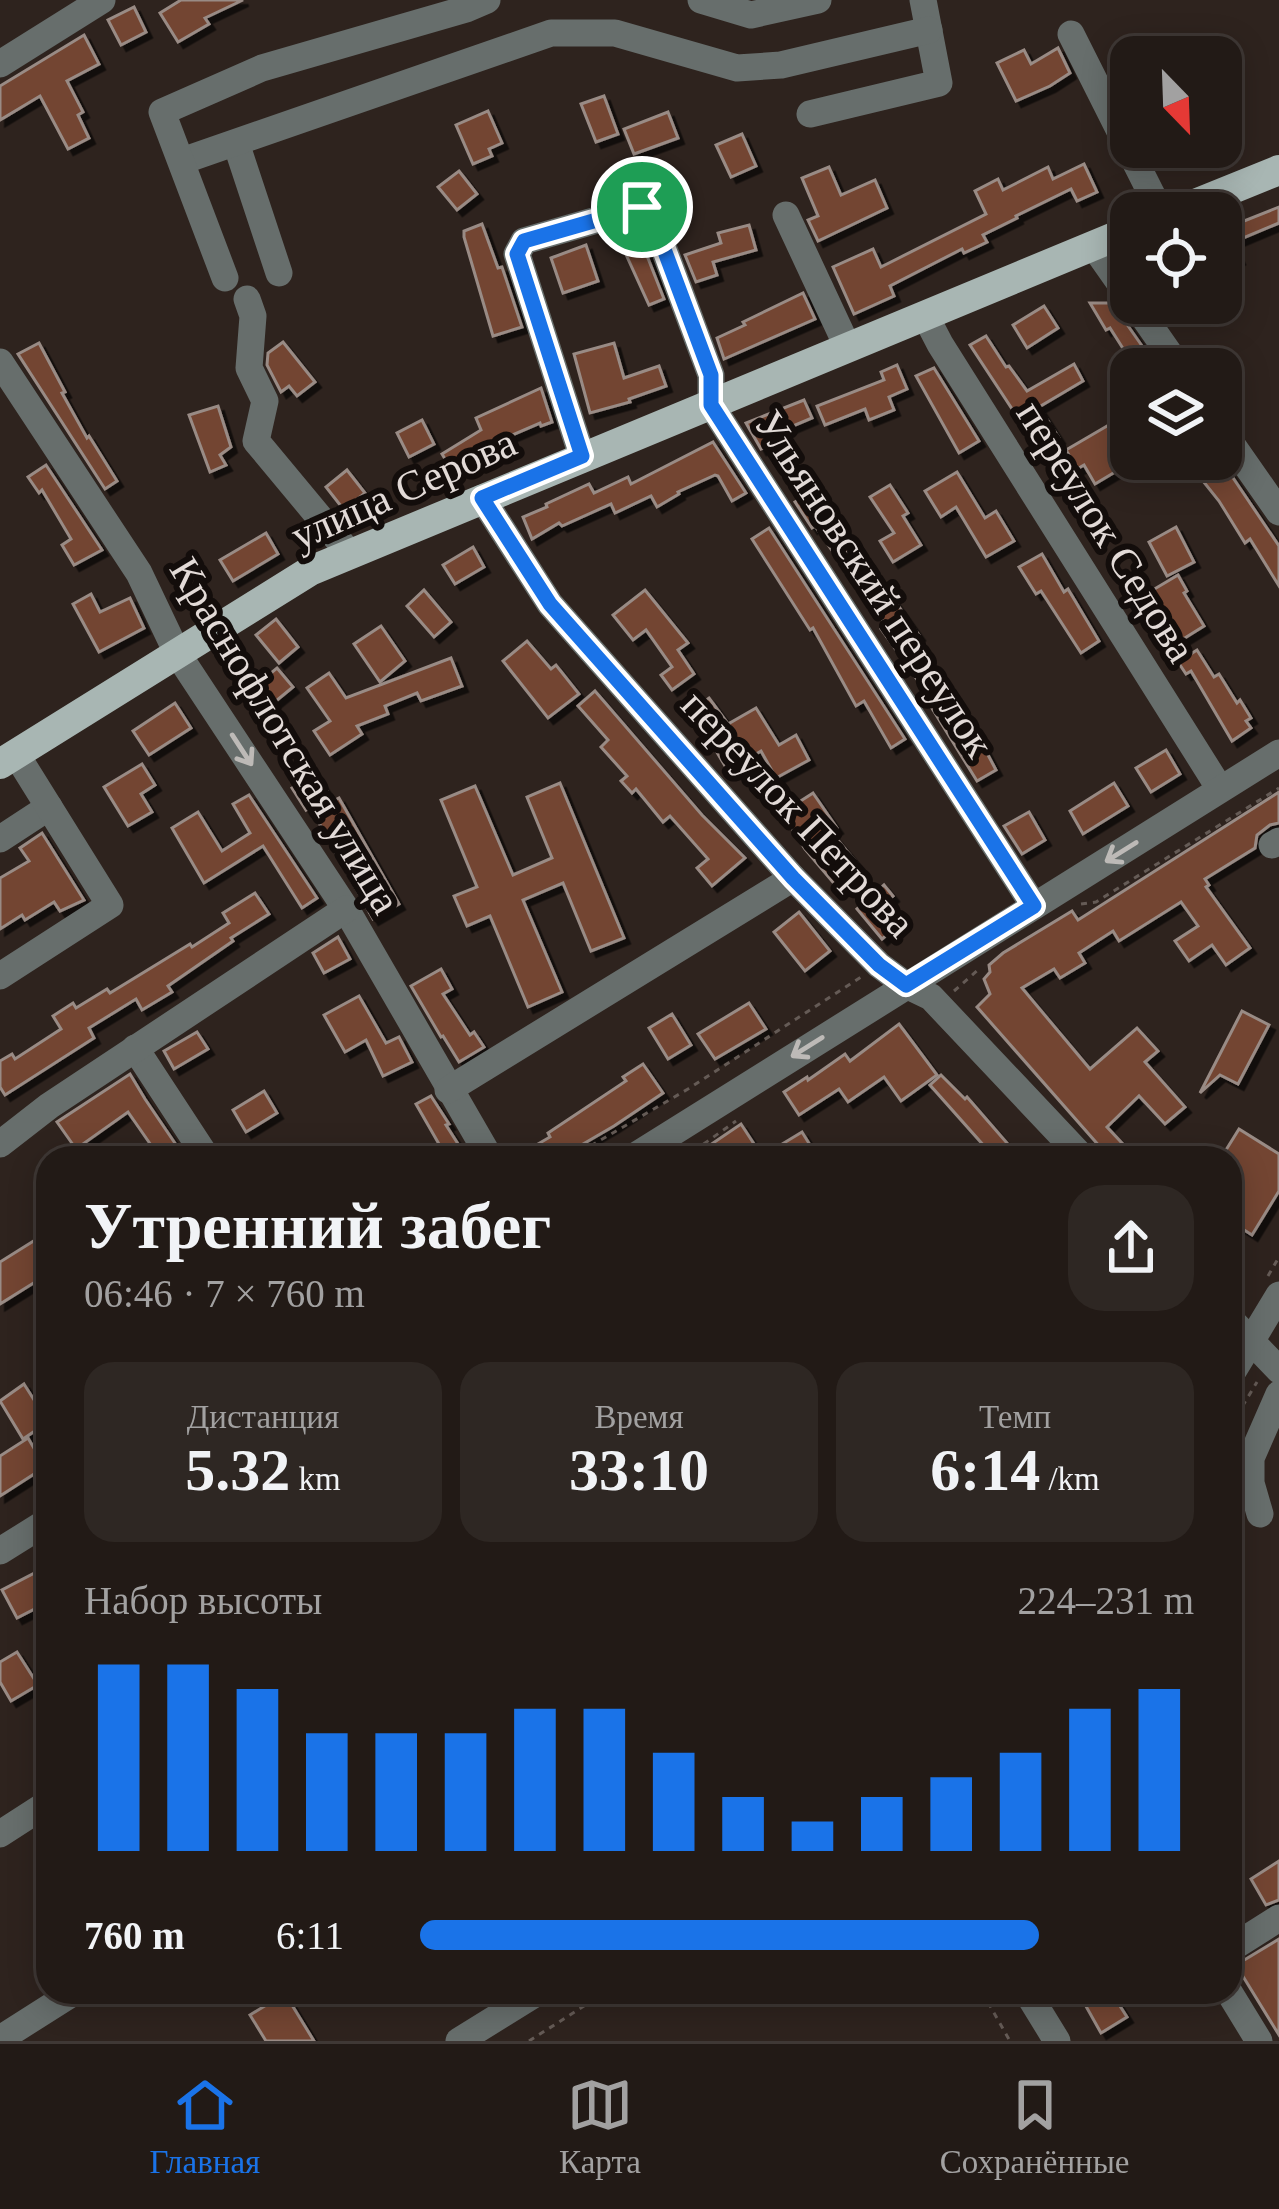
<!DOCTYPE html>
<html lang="ru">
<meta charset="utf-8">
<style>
body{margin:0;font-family:"Times New Roman",serif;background:#2e2723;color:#f1f3f6;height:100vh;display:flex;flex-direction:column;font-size:45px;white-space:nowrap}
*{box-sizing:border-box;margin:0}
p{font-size:39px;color:#a2a1a1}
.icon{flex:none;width:66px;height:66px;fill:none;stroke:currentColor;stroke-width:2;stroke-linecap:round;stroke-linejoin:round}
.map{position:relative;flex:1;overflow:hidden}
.drawer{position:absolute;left:36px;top:1146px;width:1206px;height:858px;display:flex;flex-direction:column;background:#221a16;border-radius:36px;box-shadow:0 6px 30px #0003,0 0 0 3px #3f3835}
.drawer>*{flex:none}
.needle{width:78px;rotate:157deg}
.tools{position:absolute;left:1110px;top:36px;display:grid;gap:24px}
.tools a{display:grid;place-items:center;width:132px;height:132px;border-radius:24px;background:#221a16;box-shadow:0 6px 30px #0003,0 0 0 3px #3f3835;font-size:60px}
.pin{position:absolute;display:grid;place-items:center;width:102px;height:102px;color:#fff;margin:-51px;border:6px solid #fff;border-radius:50%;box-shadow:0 3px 12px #0007}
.round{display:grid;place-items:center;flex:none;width:126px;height:126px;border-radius:36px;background:#2e2723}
.overview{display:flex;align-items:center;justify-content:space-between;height:204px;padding:0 48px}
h1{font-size:66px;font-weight:700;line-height:90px}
.stats{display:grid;grid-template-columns:repeat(3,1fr);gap:18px;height:204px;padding:12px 48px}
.stats div{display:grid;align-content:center;border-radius:30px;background:#2e2723;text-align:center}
.stats b{font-size:60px;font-weight:700}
.stats small{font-size:33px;font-weight:400}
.stats p{font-size:33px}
.chart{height:336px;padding:24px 48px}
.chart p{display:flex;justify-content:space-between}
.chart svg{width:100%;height:216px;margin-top:12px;stroke:#1a73e8;stroke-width:6}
ul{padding:0 48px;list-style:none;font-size:39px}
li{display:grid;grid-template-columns:192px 144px 1fr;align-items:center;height:90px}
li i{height:30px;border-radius:15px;background:#1a73e8}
.dock{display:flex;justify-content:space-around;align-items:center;height:168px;border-top:3px solid #3f3835;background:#221a16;font-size:33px;color:#a2a1a1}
.dock a{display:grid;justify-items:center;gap:6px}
.dock .active{color:#1a73e8}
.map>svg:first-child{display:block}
.building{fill:#734532;stroke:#998b85;stroke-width:3;filter:url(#shadow)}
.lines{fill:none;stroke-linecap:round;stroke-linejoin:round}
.path{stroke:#655b56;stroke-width:3;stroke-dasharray:6 6;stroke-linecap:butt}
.minor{stroke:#676e6c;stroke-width:27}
.major{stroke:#a8b6b3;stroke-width:30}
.oneway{stroke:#bdbab7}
.route-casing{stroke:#fff;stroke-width:24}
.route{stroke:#1a73e8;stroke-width:15}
.labels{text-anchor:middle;stroke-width:12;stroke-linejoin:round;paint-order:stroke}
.street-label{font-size:42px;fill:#e2dad7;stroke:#130d0b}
</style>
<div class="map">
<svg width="1279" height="2041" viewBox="0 0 1279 2041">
<defs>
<filter id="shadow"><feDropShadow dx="5.5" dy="5.5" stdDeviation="0" flood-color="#0009"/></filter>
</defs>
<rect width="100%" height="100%" fill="#2e231e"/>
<g class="building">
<polygon points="181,0 243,0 205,18 209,24 178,42 160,13"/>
<polygon points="134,7 146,32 121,45 108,20"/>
<polygon points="84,35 99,64 67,81 83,112 78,115 89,138 68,149 40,96 0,120 0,86"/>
<polygon points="1058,48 1070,73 1050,86 1016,101 997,63 1024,50 1031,64"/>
<polygon points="604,96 618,134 596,142 581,104"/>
<polygon points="488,111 502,143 489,149 492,156 473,164 456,125"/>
<polygon points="668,112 678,138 634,154 624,129"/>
<polygon points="742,134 756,166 731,177 716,145"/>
<polygon points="1084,164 1097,192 1077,201 1071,189 1016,216 1017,218 983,235 987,242 964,253 962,249 890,286 894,296 854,314 833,267 873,249 881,267 986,214 975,191 998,179 1003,190 1048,167 1053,179"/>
<polygon points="829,167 841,195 875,180 887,208 818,241 808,220 818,216 802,178"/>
<polygon points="459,171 477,194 457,210 438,187"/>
<polygon points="1279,207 1279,223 1231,243 1239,259 1221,267 1221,222 1224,229"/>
<polygon points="482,224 498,268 502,267 522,327 493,336 464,237 464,231"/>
<polygon points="749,225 756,250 713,262 717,275 696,282 685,255 721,243 718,233"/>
<polygon points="642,243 664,299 649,305 624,250"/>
<polygon points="586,245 598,281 563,293 551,258"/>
<polygon points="803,293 815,319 724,359 717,338 745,325 743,322"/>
<polygon points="1090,303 1112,303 1154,363 1145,369 1136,369 1110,328 1106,330"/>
<polygon points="1044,306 1058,328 1027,348 1013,325"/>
<polygon points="986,336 1006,367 1009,366 1027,391 1074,364 1083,381 1039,407 1059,438 1039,450 970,345"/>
<polygon points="283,342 315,382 297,396 289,386 281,392 267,365 268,353"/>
<polygon points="39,343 65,392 62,393 87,438 89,436 117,481 105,489 18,354"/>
<polygon points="614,343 624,378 659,366 666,386 629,399 630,402 590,413 574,354"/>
<polygon points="897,365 907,389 889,397 894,410 869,420 865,409 825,425 817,406 884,380 881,372"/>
<polygon points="934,368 979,441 959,453 916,376"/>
<polygon points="541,388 552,422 541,426 540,423 473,452 476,457 453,472 442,454 481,430 476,418"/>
<polygon points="804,400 812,418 781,431 785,438 761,449 746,423"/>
<polygon points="218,406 231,447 220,455 226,465 210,472 189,415"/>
<polygon points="1119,419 1130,439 1124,441 1131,453 1131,459 1135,460 1095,484 1084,465 1077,469 1066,450"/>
<polygon points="422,420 434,444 409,457 397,433"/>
<polygon points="713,442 746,493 732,501 718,476 715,475 678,492 679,494 657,507 651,496 615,513 611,504 562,526 559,523 532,539 523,517 547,507 546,504 589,484 594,493 628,477 631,484"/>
<polygon points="1221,460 1279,546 1279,586 1250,539 1245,543 1219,501 1199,476"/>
<polygon points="46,465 102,550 74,565 62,545 71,539 42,490 39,493 28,477"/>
<polygon points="347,470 365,493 344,510 326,487"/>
<polygon points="957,472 985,518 996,511 1014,541 986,557 956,507 941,517 925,491"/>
<polygon points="890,485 908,513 903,516 921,545 893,562 880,541 894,533 870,497"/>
<polygon points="819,487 835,513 832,515 854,547 838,559 815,526 812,528 795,502"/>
<polygon points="1176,527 1194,562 1167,576 1149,542"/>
<polygon points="769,528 905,739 891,748 864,701 856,706 813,628 810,630 752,539"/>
<polygon points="266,533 278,554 233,581 220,560"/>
<polygon points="473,547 484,567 455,584 443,565"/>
<polygon points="1042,554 1064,592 1068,589 1099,641 1081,653 1041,591 1036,594 1019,567"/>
<polygon points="1178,575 1187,591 1184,593 1204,626 1180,641 1160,607 1150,613 1141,597"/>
<polygon points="424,590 451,622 434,637 407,606"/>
<polygon points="645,590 688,643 678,650 694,674 672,690 661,675 672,667 646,630 633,640 613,615"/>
<polygon points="887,590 919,635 913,639 978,736 996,770 977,781 925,697 928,695 881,629 886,626 870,600"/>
<polygon points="91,594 100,612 130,598 144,628 99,652 73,604"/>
<polygon points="276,619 298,647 279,663 256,635"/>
<polygon points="381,626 405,661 380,682 354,644"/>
<polygon points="527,641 551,669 556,665 579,694 548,718 503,661"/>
<polygon points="1197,650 1214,677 1219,674 1237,703 1240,700 1251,718 1246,721 1251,728 1232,741 1191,671 1186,674 1178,662"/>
<polygon points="451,658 462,686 421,701 417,693 385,706 388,714 357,726 362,734 330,755 314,731 330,721 307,688 329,673 346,698"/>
<polygon points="277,668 293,687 270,706 254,687"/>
<polygon points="595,691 702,815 745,858 712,886 697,868 708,859 670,816 663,822 636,789 632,793 621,781 627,776 601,747 608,740 578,706"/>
<polygon points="709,698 728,724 756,708 779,745 796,735 809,760 776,778 761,751 728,771 715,749 718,747 692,711"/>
<polygon points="175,703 191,728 149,755 133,731"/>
<polygon points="1166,750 1180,774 1151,792 1136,768"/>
<polygon points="142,764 155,785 141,794 152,812 128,826 104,787"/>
<polygon points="316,774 333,801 339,798 399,904 373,919 310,807 306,810 292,788"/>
<polygon points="560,783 624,938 591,951 563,883 523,900 562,992 528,1007 490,916 467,926 454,896 477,887 441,800 475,786 513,875 552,858 527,797"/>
<polygon points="1114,783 1128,806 1083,834 1070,811"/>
<polygon points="1279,792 1279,823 1270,825 1257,835 1255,848 1205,879 1209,885 1206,887 1250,948 1226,965 1212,945 1189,961 1175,941 1198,926 1181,902 1119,941 1113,931 1079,953 1085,963 1060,978 1054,969 1022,988 1090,1069 1137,1028 1158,1051 1145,1062 1185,1107 1165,1124 1139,1096 1107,1127 1136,1158 1106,1158 1099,1150 1101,1148 977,1007 990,994 984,979 990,972 989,965 1003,953 1072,911 1078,920"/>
<polygon points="813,793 837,828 831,832 861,868 837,887 805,849 782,813"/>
<polygon points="249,795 317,898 302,908 263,846 204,883 172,828 198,812 222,851 250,833 233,804"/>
<polygon points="1029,812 1045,840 1022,854 1004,826"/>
<polygon points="42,833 84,900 60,911 54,902 25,920 22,915 0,929 0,878 29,861 20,848"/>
<polygon points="884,885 893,896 884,904 900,923 882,939 857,909"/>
<polygon points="255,893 269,914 231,938 233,941 168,986 172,992 142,1010 136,999 89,1028 94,1038 5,1095 0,1087 0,1061 12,1054 15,1059 61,1029 53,1016 73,1003 76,1008 107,989 110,993 190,944 192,947 229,923 223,913"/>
<polygon points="799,912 830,951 805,971 774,932"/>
<polygon points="338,937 350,959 324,973 313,953"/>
<polygon points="441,969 452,989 443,994 470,1035 474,1032 484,1047 459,1062 443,1036 441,1037 411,986"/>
<polygon points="359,996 386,1043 399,1037 412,1062 383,1076 366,1040 345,1052 324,1015"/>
<polygon points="749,1003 766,1029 715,1059 698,1034"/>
<polygon points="1242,1011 1269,1025 1238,1084 1220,1075 1200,1093"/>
<polygon points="672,1014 691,1045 668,1059 649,1028"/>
<polygon points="899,1024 937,1075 901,1101 884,1077 848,1102 839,1089 799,1115 784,1092 807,1077 808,1080 845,1054 850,1061"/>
<polygon points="197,1032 208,1049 174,1069 164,1051"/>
<polygon points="643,1064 663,1093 614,1126 559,1158 514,1158 550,1137 548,1133 626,1081 623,1077"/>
<polygon points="130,1074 145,1099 185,1158 160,1158 128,1112 76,1149 57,1122"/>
<polygon points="941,1075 965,1099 967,1097 1020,1158 973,1158 985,1147 930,1085"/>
<polygon points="264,1091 277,1113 246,1132 233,1110"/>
<polygon points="431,1096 449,1124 446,1125 467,1158 447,1158 416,1104"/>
<polygon points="741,1124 756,1147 738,1158 691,1158"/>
<polygon points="1239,1129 1279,1154 1279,1191 1252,1235 1230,1221 1230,1158 1221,1158"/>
<polygon points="802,1132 818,1158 759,1158"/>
<polygon points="48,1232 48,1274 0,1304 0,1262"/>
<polygon points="24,1384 48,1422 23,1439 0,1401"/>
<polygon points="28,1438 45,1467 0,1496 0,1456"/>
<polygon points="48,1566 48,1602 17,1618 2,1590"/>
<polygon points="17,1652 38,1685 11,1701 0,1682 0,1662"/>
<polygon points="1279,1861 1279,1900 1266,1905 1251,1879"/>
<polygon points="1279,1939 1279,2035 1236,1965"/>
<polygon points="261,1992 284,1992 314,2041 266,2041 250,2015 268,2004"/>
<polygon points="1078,1992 1111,1992 1127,2017 1101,2033"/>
</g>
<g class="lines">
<g class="path">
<polyline points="1081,904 1096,902 1279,788"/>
<polyline points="954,991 978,970"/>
<polyline points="570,1158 688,1089 861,977"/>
<polyline points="684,1158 736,1121"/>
<polyline points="1268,1276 1279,1257"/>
<polyline points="1230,1427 1257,1382"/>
<polyline points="982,1992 1010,2041"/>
<polyline points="529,2041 606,1992"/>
</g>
<g class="minor">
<polyline points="701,0 751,15 818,0"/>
<polyline points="1071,34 1161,213"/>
<polyline points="0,64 102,0"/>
<polyline points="810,114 939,83 923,0"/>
<polyline points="236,143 279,273"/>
<polyline points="182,161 551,33 615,33 737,68 781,65 929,30"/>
<polyline points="786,215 848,348"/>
<polyline points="1093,245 1131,299"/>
<polyline points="225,278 162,112 262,68 466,9 487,0"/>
<polyline points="247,299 253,316 249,368 265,401 256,441 350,554"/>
<polyline points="1134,303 1180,369"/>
<polyline points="926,317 940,344 1220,789"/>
<polyline points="0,362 139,573 177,653 346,909 490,1158"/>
<polyline points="1221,429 1279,512"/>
<polyline points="582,456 517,254 524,241 642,207 652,217 711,375 711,405 1034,906"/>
<polyline points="482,498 550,604 793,878 879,965 906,985 931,997 1083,1158"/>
<polyline points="0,839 49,807"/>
<polyline points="1272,845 1279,841"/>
<polyline points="0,976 110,905 16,754"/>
<polyline points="135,1048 207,1158"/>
<polyline points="448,1090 793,878"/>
<polyline points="0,1144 49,1106 346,909"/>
<polyline points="632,1158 1279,753"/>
<polyline points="1230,1319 1279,1370"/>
<polyline points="1230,1376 1279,1295"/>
<polyline points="1260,1514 1251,1483 1251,1458 1279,1394"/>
<polyline points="0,1551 48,1521"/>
<polyline points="0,1834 48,1803"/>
<polyline points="1230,1949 1279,1918"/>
<polyline points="1027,1992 1057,2041"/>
<polyline points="1229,1992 1259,2041"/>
<polyline points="0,2039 74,1992"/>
<polyline points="459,2041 538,1992"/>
</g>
<g class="major">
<polyline points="1173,213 1279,170"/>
<polyline points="0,764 310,571 1131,230"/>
</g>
</g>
<defs><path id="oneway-shaft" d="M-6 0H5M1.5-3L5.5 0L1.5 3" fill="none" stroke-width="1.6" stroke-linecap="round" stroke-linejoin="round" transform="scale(3)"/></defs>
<g class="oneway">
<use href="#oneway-shaft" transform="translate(242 750) rotate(57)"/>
<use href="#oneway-shaft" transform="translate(1121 852) rotate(148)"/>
<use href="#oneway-shaft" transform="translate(807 1047) rotate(148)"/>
</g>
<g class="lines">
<g class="route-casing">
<polygon id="route" points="642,207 652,217 711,375 711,405 1034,906 906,985 879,965 793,878 550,604 482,498 582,456 517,254 524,241"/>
</g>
<use href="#route" class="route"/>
</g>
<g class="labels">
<g class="street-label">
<text transform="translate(403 488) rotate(-24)" y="15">улица Серова</text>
<text transform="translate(1107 531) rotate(58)" y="15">переулок Седова</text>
<text transform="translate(875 583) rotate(57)" y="15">Ульяновский переулок</text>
<text transform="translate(286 735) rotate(59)" y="15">Краснофлотская улица</text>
<text transform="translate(799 813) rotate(47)" y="15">переулок Петрова</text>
</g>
</g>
</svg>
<div class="tools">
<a><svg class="needle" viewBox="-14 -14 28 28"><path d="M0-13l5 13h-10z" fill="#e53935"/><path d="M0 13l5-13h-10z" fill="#a2a1a1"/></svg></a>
<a><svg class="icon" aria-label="locate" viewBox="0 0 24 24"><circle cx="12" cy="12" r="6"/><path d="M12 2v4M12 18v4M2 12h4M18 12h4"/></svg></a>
<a><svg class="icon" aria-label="layers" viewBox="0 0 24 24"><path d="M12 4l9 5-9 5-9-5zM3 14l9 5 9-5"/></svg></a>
</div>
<div class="pin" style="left:642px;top:207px;background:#1e9e55"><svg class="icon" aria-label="arrive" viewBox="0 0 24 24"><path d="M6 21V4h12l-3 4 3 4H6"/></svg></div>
<section class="drawer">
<div class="overview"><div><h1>Утренний забег</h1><p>06:46 · 7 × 760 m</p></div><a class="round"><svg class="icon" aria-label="share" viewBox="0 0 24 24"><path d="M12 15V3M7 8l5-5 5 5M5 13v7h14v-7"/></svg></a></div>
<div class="stats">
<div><p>Дистанция</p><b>5.32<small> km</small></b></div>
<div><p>Время</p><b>33:10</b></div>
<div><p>Темп</p><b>6:14<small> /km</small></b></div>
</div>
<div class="chart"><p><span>Набор высоты</span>224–231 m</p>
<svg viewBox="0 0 160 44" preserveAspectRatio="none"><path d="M5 44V6M15 44V6M25 44V11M35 44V20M45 44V20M55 44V20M65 44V15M75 44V15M85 44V24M95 44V33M105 44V38M115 44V33M125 44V29M135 44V24M145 44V15M155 44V11"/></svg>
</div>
<ul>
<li><b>760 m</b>6:11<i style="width:80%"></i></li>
</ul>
</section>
</div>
<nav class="dock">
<a class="active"><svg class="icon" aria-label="home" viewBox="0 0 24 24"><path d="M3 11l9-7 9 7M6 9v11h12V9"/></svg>Главная</a>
<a><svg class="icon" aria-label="map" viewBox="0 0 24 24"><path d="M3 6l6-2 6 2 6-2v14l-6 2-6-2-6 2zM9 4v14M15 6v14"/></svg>Карта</a>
<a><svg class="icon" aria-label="saved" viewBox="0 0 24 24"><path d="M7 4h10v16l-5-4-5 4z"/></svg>Сохранённые</a>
</nav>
